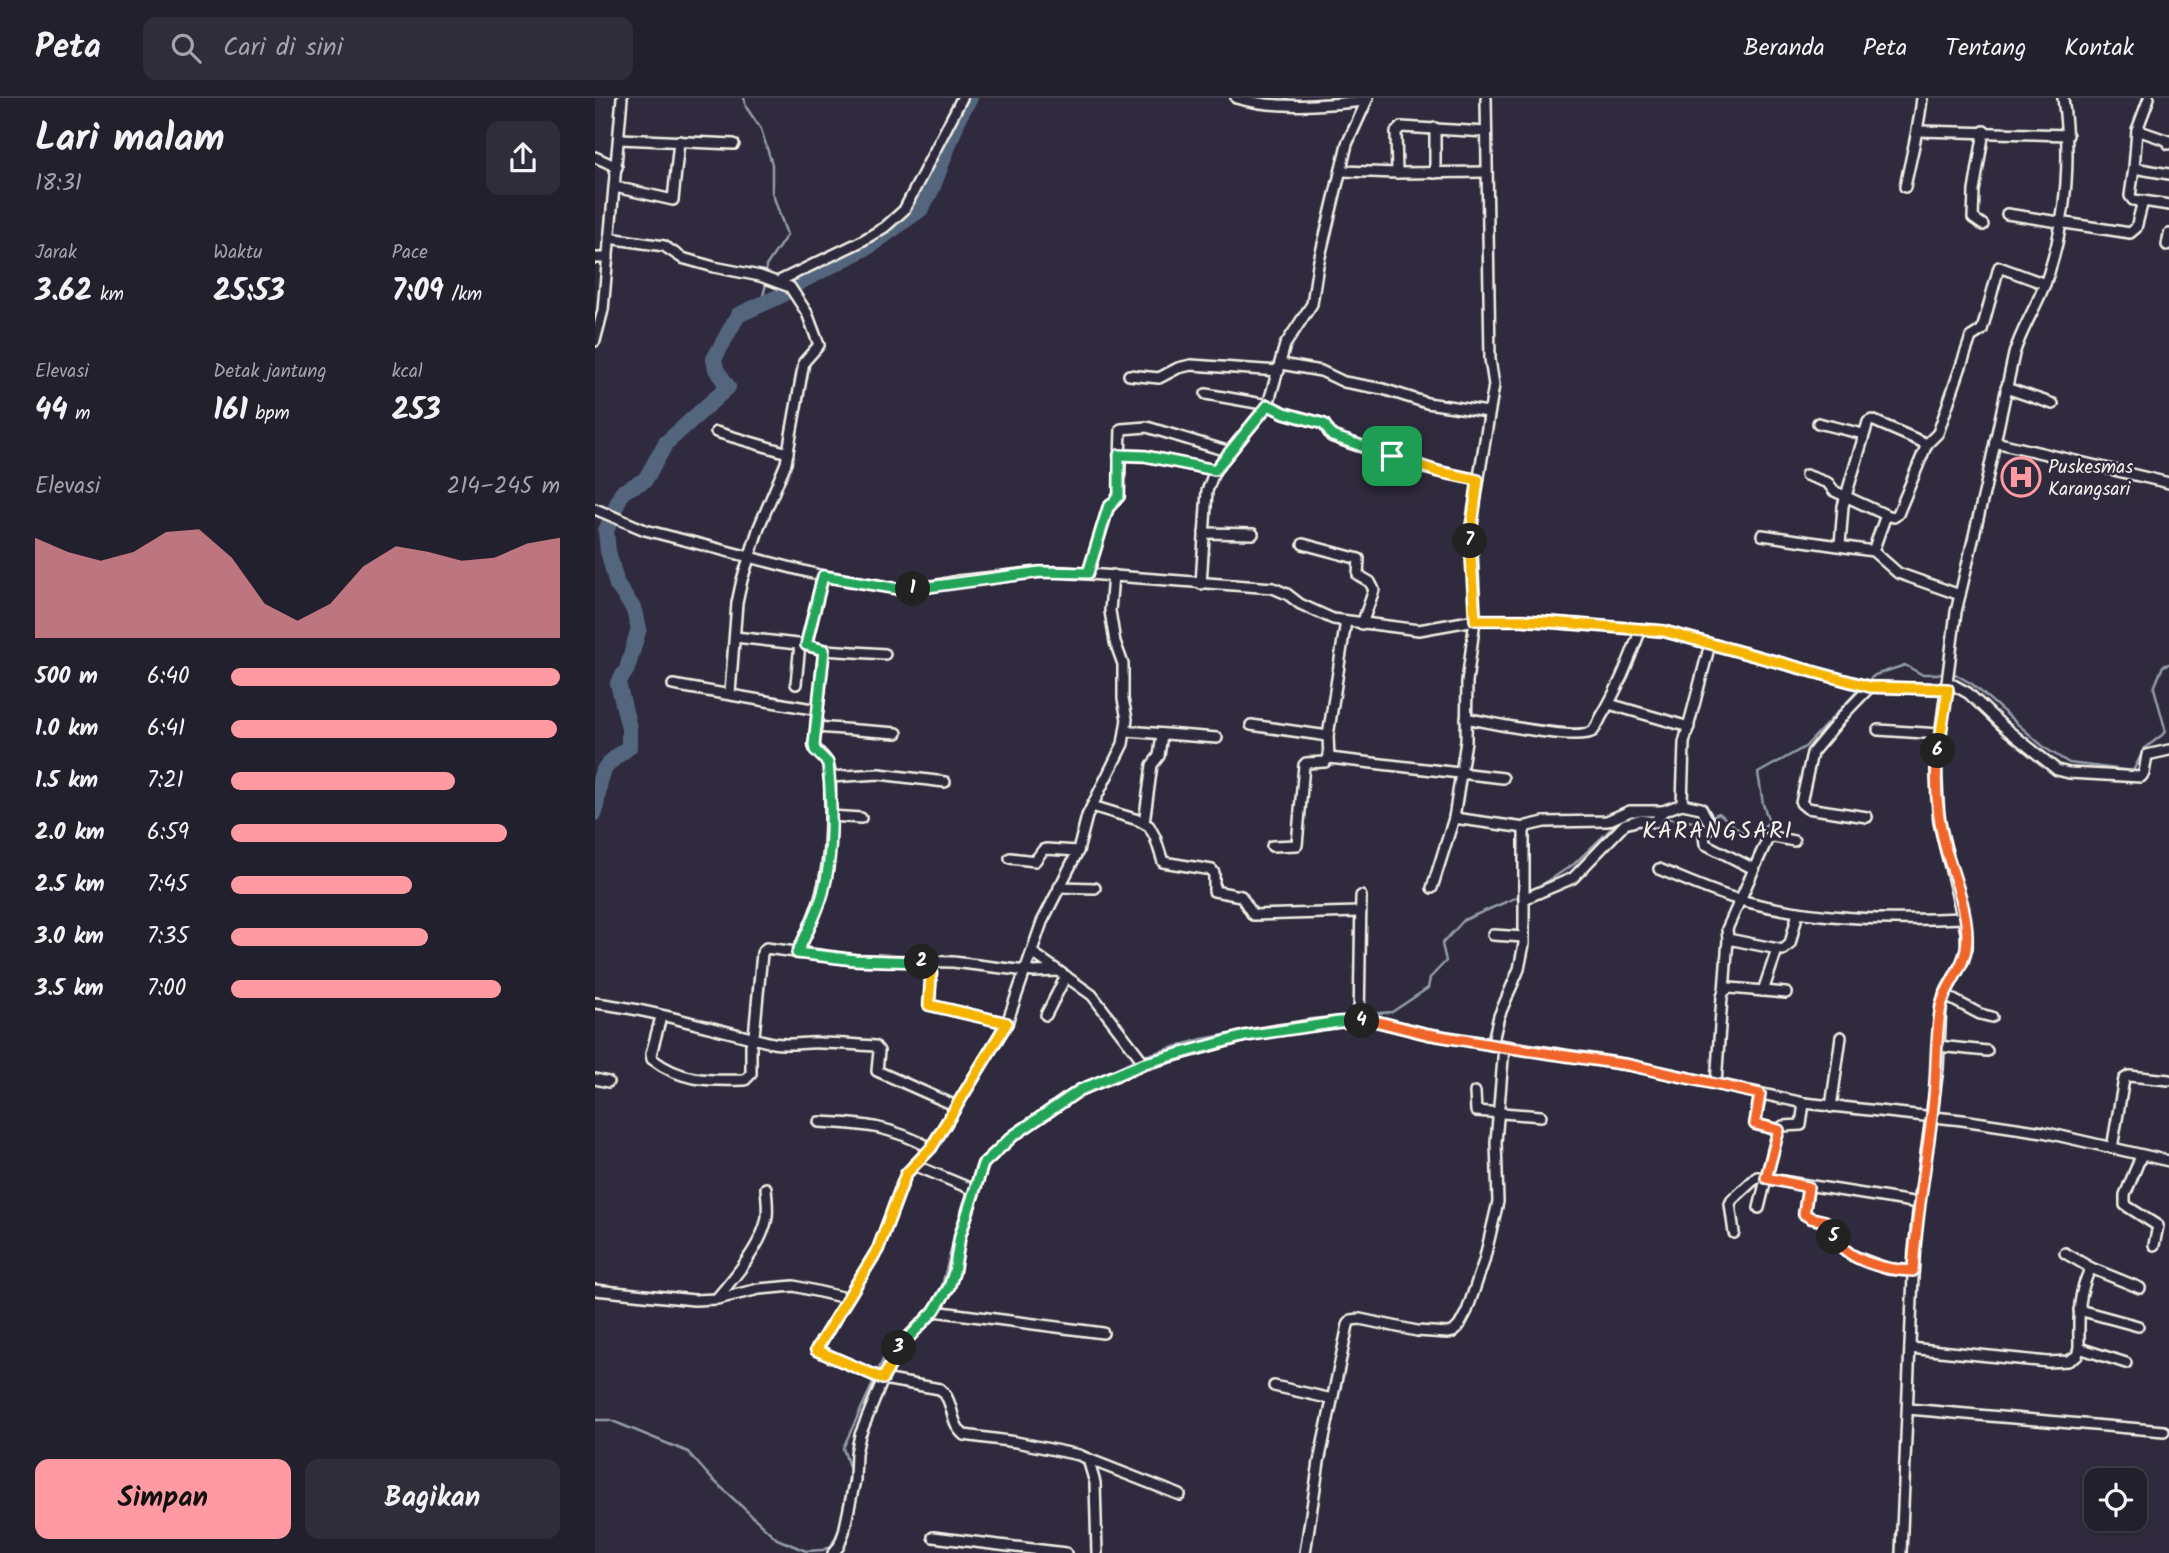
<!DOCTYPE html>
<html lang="id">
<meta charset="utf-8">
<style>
body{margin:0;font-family:Kalam,sans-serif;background:#2f2d3a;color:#f1f3f6;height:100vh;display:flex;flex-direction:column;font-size:26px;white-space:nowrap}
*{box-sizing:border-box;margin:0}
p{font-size:23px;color:#a3a3aa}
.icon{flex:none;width:38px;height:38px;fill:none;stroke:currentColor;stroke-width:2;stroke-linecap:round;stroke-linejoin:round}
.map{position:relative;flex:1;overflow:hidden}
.sheet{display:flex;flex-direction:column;background:#23202e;width:595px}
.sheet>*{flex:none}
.controls{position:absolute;left:1489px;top:1370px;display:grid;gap:14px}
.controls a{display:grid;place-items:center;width:63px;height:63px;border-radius:14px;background:#23202e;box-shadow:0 2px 5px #0004,0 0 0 2px #403e4a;font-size:35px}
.pin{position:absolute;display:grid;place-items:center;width:60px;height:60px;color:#fff;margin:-30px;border-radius:14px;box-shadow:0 4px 10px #0006}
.km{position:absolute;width:35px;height:35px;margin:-18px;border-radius:50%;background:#222;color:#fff;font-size:19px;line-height:35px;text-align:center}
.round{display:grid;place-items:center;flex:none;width:74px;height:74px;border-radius:14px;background:#2f2d3a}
.summary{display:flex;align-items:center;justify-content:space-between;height:119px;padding:0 35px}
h1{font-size:38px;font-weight:700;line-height:52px}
.stats{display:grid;grid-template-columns:repeat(3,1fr);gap:10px;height:119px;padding:7px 35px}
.stats div{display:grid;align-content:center}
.stats b{font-size:30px;font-weight:700}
.stats small{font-size:19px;font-weight:400}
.stats p{font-size:19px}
.chart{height:196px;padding:14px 35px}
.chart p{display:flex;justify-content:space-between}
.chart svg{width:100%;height:126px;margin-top:7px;fill:#ff9aa2;opacity:.7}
.action{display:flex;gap:14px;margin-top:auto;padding:14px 35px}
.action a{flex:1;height:80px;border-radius:14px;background:#ff9aa2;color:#111;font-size:28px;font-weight:700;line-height:80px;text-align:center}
.action a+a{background:#2f2d3a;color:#f1f3f6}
ul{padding:0 35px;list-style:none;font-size:23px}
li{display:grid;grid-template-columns:112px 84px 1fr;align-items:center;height:52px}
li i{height:18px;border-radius:9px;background:#ff9aa2}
header{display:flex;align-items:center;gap:42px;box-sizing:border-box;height:98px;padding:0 35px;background:#23202e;border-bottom:2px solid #403e4a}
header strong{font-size:33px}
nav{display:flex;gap:38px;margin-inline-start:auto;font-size:24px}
.search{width:490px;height:63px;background:#2f2d3a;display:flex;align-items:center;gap:18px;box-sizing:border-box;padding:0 24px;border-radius:14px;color:#a3a3aa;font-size:26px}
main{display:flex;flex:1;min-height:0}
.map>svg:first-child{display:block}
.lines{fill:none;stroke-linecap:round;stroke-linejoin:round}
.stream{stroke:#939ea8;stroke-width:2.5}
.river{stroke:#53667e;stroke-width:16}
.minor-casing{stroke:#f4f1e8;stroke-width:14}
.minor{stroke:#2f2a3d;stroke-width:9}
.split-1-casing{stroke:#fff;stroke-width:14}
.split-2-casing{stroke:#fff;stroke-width:14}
.split-3-casing{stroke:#fff;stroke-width:14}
.split-4-casing{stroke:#fff;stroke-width:14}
.split-5-casing{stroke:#fff;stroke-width:14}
.split-6-casing{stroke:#fff;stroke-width:14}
.split-7-casing{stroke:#fff;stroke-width:14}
.split-8-casing{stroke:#fff;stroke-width:14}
.split-1{stroke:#22a559;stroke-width:9}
.split-2{stroke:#22a559;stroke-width:9}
.split-3{stroke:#f5b400;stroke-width:9}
.split-4{stroke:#22a559;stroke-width:9}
.split-5{stroke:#f0652b;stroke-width:9}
.split-6{stroke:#f0652b;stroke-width:9}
.split-7{stroke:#f5b400;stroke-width:9}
.split-8{stroke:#f5b400;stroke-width:9}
.labels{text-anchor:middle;stroke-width:5;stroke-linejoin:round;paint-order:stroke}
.poi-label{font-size:19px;fill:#f4f1e8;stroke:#2f2a3d;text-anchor:start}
.quarter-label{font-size:23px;letter-spacing:2px;fill:#f4f1e8;stroke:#2f2a3d}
</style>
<header>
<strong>Peta</strong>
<div class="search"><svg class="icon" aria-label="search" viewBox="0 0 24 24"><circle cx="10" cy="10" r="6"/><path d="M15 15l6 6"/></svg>Cari di sini</div>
<nav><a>Beranda</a><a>Peta</a><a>Tentang</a><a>Kontak</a></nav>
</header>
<main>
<section class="sheet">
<div class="summary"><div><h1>Lari malam</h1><p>18:31</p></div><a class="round"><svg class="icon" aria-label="share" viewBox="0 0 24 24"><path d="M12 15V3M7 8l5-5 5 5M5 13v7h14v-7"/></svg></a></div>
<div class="stats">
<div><p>Jarak</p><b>3.62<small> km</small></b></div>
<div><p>Waktu</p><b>25:53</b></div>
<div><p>Pace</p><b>7:09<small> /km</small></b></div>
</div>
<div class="stats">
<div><p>Elevasi</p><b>44<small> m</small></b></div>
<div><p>Detak jantung</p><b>161<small> bpm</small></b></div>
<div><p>kcal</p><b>253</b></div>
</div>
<div class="chart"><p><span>Elevasi</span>214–245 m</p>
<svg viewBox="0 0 160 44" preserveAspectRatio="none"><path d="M0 44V9L10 14L20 17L30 14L40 7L50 6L60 16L70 32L80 38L90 32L100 19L110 12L120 14L130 17L140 16L150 11L160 9V44z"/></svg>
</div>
<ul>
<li><b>500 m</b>6:40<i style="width:100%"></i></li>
<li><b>1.0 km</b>6:41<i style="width:99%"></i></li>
<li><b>1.5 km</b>7:21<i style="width:68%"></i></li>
<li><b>2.0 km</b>6:59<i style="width:84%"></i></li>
<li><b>2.5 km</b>7:45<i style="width:55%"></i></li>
<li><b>3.0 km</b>7:35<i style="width:60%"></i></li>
<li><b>3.5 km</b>7:00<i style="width:82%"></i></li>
</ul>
<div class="action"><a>Simpan</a><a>Bagikan</a></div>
</section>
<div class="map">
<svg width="1574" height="1455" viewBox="0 0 1574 1455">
<rect width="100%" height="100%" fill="#2f2a3d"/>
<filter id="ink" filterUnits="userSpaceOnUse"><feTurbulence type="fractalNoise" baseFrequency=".0143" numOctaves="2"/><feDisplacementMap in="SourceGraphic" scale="14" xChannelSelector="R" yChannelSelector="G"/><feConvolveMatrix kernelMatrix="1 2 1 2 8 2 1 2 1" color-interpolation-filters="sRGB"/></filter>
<g filter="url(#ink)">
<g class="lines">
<g class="stream">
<polyline points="149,0 151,9 166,31 177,66 177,94 192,137 171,168 171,186 166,206"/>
<polyline points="1270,585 1280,577 1310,567 1326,576 1360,576 1377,586 1450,650 1474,665 1538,673 1549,651 1571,634 1559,590 1568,568 1574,566"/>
<polyline points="1115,719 1124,715 1151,738 1159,737 1174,724 1168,706 1163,675 1210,649 1265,590"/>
<polyline points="1067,720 1100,724 1108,721"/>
<polyline points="933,794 945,788 979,766 1020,727 1040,717"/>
<polyline points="549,958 607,941 715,921 797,914 833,890 835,880 851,863 847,846 869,822 927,797"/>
<polyline points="315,1231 337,1207 347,1187 368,1107 384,1062 409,1040 466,997 543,960"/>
<polyline points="282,1275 290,1257 301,1245"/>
<polyline points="0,1322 15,1322 93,1354 115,1379 182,1441 211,1453 228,1452 236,1448 245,1430 255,1372 248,1350 280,1281"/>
</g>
<path class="river" d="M0 715C7 674 0 674 34 649V630L23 585 32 571 44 530 38 510 22 487 13 453 11 433 27 394 50 382 71 345 133 289 121 271 119 261 143 217 185 198 205 184 273 149 326 111 337 91 365 17 375 0"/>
<g class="minor-casing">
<g id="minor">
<path d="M641 0C684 12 726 7 770 3"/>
<polyline points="840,30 840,75"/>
<polyline points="1542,32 1574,43 1574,46"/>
<polyline points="1324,33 1473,37"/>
<polyline points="25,41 139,46"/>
<polyline points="0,59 22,69"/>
<polyline points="1539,70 1542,32 1554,0"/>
<polyline points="747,73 802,75 892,74"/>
<polyline points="802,75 801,34 806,29 891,34"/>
<polyline points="20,89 78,102 84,43"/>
<path d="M1310 89C1316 59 1324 30 1327 0"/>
<polyline points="1548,103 1538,102 1535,98 1539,70 1574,76"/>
<polyline points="1412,116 1535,135 1541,130 1548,103 1574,107"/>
<polyline points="1388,127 1378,120 1379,93 1389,33"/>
<polyline points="14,140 69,148 87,160 119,169 165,178 195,189 212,215 224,247 209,264 191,365 164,429 147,482 142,505 135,595"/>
<polyline points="1572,147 1574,136"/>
<polyline points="0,160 13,160"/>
<polyline points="182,184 265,144 290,129 309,112 367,0"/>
<polyline points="0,243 8,212 27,0"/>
<polyline points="686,266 726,273 749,284 788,291 832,305 893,314"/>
<polyline points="534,277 564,280 583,270 596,267 684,273"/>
<polyline points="1411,290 1458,306"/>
<polyline points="611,296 673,307 689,315 729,326 736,338 752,344 829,370 883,382"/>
<polyline points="1223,325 1268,336"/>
<polyline points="121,334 193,355"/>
<polyline points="1400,344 1574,385"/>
<polyline points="524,357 550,358 620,372"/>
<polyline points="1211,377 1233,385 1239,393 1291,417"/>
<polyline points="0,411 50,432 228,478 304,491 323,491 362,483 445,474 467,474 678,490 692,496 705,506 738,521 824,532 880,522 928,522 1068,533 1275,589 1353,591"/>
<polyline points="609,435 658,436"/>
<polyline points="1167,437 1278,453 1303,475 1365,497"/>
<polyline points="708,446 764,461 763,477 775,484 779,492 767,526"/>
<polyline points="1245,447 1248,408 1273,324 1277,322 1332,346"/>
<polyline points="1278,453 1291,417 1299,419 1303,416 1332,346 1343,335 1376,239 1387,232 1404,169 1450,186"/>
<polyline points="493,475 513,410 524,398 526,331 552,329 635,354"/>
<polyline points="606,486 612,393 620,372 673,307 690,247 717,206 723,167 752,46 773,0"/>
<polyline points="751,523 733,638 734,660 908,680"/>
<path d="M140 539 211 547 229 552 219 647C222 655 229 657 232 664 237 675 235 691 235 702 236 766 231 798 202 855"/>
<polyline points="211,547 228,478"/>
<polyline points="229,552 290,556"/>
<polyline points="1353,584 1373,595 1410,630 1462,672 1474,675 1546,679 1549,675 1552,657 1574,652"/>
<polyline points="201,586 205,546"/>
<polyline points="78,587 223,612"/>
<polyline points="1014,606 1094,629"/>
<path d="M871 620C891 624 986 644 998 633 1001 630 1004 623 1006 619 1023 591 1034 562 1046 531"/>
<polyline points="656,627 733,638"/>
<polyline points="221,629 302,635"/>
<polyline points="1283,632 1345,636"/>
<polyline points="532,633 622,640"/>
<polyline points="234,679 284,676 350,684"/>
<polyline points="1087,706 1089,645 1115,546"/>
<polyline points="497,708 543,722 554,728 560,739 568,764 617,772 619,775 619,793 646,798 658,817 764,814"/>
<polyline points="235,718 266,720"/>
<polyline points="1272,719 1212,710 1206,705 1217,655 1251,614 1275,589"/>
<polyline points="859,720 930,730"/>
<polyline points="549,725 557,667 564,658 567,636"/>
<polyline points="677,748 702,747 709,667 711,665 730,664 734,660"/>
<polyline points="415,760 440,763 448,752 451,751 483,753"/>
<path d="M1064 771C1091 782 1117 794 1145 802 1217 822 1294 823 1369 820"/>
<polyline points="1159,771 1132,831 1133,841 1188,852 1195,846 1203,814"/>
<polyline points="464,789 500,790"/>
<polyline points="837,790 859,720 871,643 872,584 880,522 876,428 899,287 895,261 891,0"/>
<polyline points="931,800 978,780 1030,726 1044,722 1060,724 1068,713"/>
<polyline points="898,837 929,839"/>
<polyline points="438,855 497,897 550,966"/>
<polyline points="337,864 334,907 412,925"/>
<polyline points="1129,893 1133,841"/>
<polyline points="1168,893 1182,852"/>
<polyline points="1349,897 1385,916 1397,919"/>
<path d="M0 905C60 912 119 932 178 945 194 948 210 944 226 945 244 945 262 947 280 948L284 953 282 973 361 1008"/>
<polyline points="451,917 471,878"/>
<path d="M66 919 56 956 57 961C87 984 114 983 150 982L156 976V947L159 938 167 855 171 850 260 862 358 864 439 874 463 873"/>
<polyline points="764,923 766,798"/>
<polyline points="897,947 904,918 924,871 929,846 929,733 932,728 949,724 1012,723 1035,713 1068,713 1087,706 1106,710 1115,726 1109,738 1110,746 1159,771 1173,740 1179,739 1199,743"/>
<polyline points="1343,948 1392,953"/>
<polyline points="0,981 13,984"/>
<polyline points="1121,986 1127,899 1129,893 1135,890 1191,895"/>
<polyline points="880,994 881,1013 946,1018"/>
<polyline points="1165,996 1160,1026 1183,1032"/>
<polyline points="1236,1009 1246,939"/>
<path d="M224 1024C270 1026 295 1028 336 1050"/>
<polyline points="1517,1050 1529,981 1534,978 1574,982"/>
<polyline points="1546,1058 1530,1097 1530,1107 1563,1128 1559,1147"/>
<polyline points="319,1067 379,1092"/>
<polyline points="1213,1089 1209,1116 1216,1120 1231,1124 1243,1145 1256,1157 1293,1171 1318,1173"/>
<polyline points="1164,1110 1183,1032 1188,1028 1206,1027 1209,1005"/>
<polyline points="1139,1135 1135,1106 1137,1102 1162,1079 1324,1105"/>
<polyline points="1470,1155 1496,1170"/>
<polyline points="0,1192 99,1202 122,1201 164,1191 199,1188 251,1200"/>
<path d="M122 1200C139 1180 168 1146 172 1119 173 1110 172 1100 171 1090"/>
<polyline points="1484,1212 1543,1228"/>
<polyline points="339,1213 508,1235"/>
<path d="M1315 1250 1453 1264 1473 1263 1482 1258 1484 1250C1484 1222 1482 1195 1496 1170L1545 1190"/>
<polyline points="1484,1250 1531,1265"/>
<polyline points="679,1288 737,1301"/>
<polyline points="1313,1311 1569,1333"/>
<polyline points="493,1361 585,1397"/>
<polyline points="338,1439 471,1455"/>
<polyline points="238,1455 244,1448 249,1434 260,1382 261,1355 265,1337 288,1281 305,1247 339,1213 354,1189 359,1174 365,1138 388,1066 418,1038 485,992 550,966 650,938 684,932 744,924 780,923 832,936 1034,967 1209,1005 1367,1022 1448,1034 1574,1063"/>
<path d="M502 1455 500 1385 493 1361 484 1357 421 1344 369 1337C354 1325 360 1303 345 1291L288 1281 221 1252 283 1151 311 1076 336 1050 412 925 447 824 483 753 492 718 528 646 532 621 528 601V566L520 544 515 513 518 477"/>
<polyline points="710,1455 724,1364 753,1227 756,1222 765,1221 822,1233 852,1235 858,1234 864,1228 872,1213 889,1163 903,1104 901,1044 909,949"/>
<path d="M1306 1455 1319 1155 1324 1105 1343 971 1346 907 1349 897 1368 863 1372 850 1371 834 1344 724 1341 670 1361 514 1390 391 1419 256C1428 226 1447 201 1455 171 1472 117 1476 56 1468 0"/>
</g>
</g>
<use href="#minor" class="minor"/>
</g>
</g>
<g class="lines" filter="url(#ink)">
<g class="split-1-casing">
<polyline id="split-1" points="318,491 445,474 493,475 513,410 524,398 524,357 550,358 620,372 673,307 690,315 729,326 737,338 797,358"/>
</g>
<g class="split-2-casing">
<path id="split-2" d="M318 491H304L228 478 211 547 229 552 219 647 220 652 233 665C237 707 239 754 228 795 222 816 212 835 202 855L260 862 327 864"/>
</g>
<g class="split-3-casing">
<polyline id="split-3" points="304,1250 288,1281 221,1252 283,1151 311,1076 336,1050 412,925 334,907 337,864 327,864"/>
</g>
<g class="split-4-casing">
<polyline id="split-4" points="304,1250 339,1213 354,1189 359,1174 365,1138 388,1066 418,1038 485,992 550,965 650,938 744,924 767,923"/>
</g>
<g class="split-5-casing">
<polyline id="split-5" points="767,923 780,923 832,936 909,949 1034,967 1165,996 1160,1026 1184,1032 1171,1080 1213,1089 1209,1116 1216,1120 1230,1123 1239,1139"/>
</g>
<g class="split-6-casing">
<path id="split-6" d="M1239 1139C1254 1164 1291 1172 1318 1173 1321 1118 1332 1064 1338 1009 1342 977 1340 940 1346 909 1350 888 1368 872 1371 851 1376 819 1360 783 1351 752 1342 719 1339 687 1343 653"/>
</g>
<g class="split-7-casing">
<polyline id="split-7" points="875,443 880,522 928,522 1068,533 1275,589 1353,591 1343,653"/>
</g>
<g class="split-8-casing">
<polyline id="split-8" points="797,358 844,374 883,382 875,443"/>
</g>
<use href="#split-1" class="split-1"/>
<use href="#split-2" class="split-2"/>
<use href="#split-3" class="split-3"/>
<use href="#split-4" class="split-4"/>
<use href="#split-5" class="split-5"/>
<use href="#split-6" class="split-6"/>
<use href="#split-7" class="split-7"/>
<use href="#split-8" class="split-8"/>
</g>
<defs>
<g id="hospital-ring" transform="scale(2.0125)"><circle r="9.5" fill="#2f2a3d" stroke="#ff9aa2" stroke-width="1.5"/><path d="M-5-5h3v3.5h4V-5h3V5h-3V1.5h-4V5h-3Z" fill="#ff9aa2"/></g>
</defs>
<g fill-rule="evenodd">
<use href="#hospital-ring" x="1426" y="379"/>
</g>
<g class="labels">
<g class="poi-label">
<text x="1453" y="375">Puskesmas<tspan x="1453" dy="22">Karangsari</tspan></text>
</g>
<g class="quarter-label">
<text x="1123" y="740">KARANGSARI</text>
</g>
</g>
</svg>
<div class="controls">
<a><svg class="icon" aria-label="locate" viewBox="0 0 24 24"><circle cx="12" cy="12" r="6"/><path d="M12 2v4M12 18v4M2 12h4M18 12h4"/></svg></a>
</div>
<div class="pin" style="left:797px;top:358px;background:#1e9e55"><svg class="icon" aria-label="arrive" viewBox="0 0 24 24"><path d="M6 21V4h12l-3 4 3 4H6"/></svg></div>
<b class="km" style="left:318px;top:491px">1</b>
<b class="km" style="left:327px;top:864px">2</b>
<b class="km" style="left:304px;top:1250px">3</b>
<b class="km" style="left:767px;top:923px">4</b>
<b class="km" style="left:1239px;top:1139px">5</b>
<b class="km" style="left:1343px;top:653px">6</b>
<b class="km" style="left:875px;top:443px">7</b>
</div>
</main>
